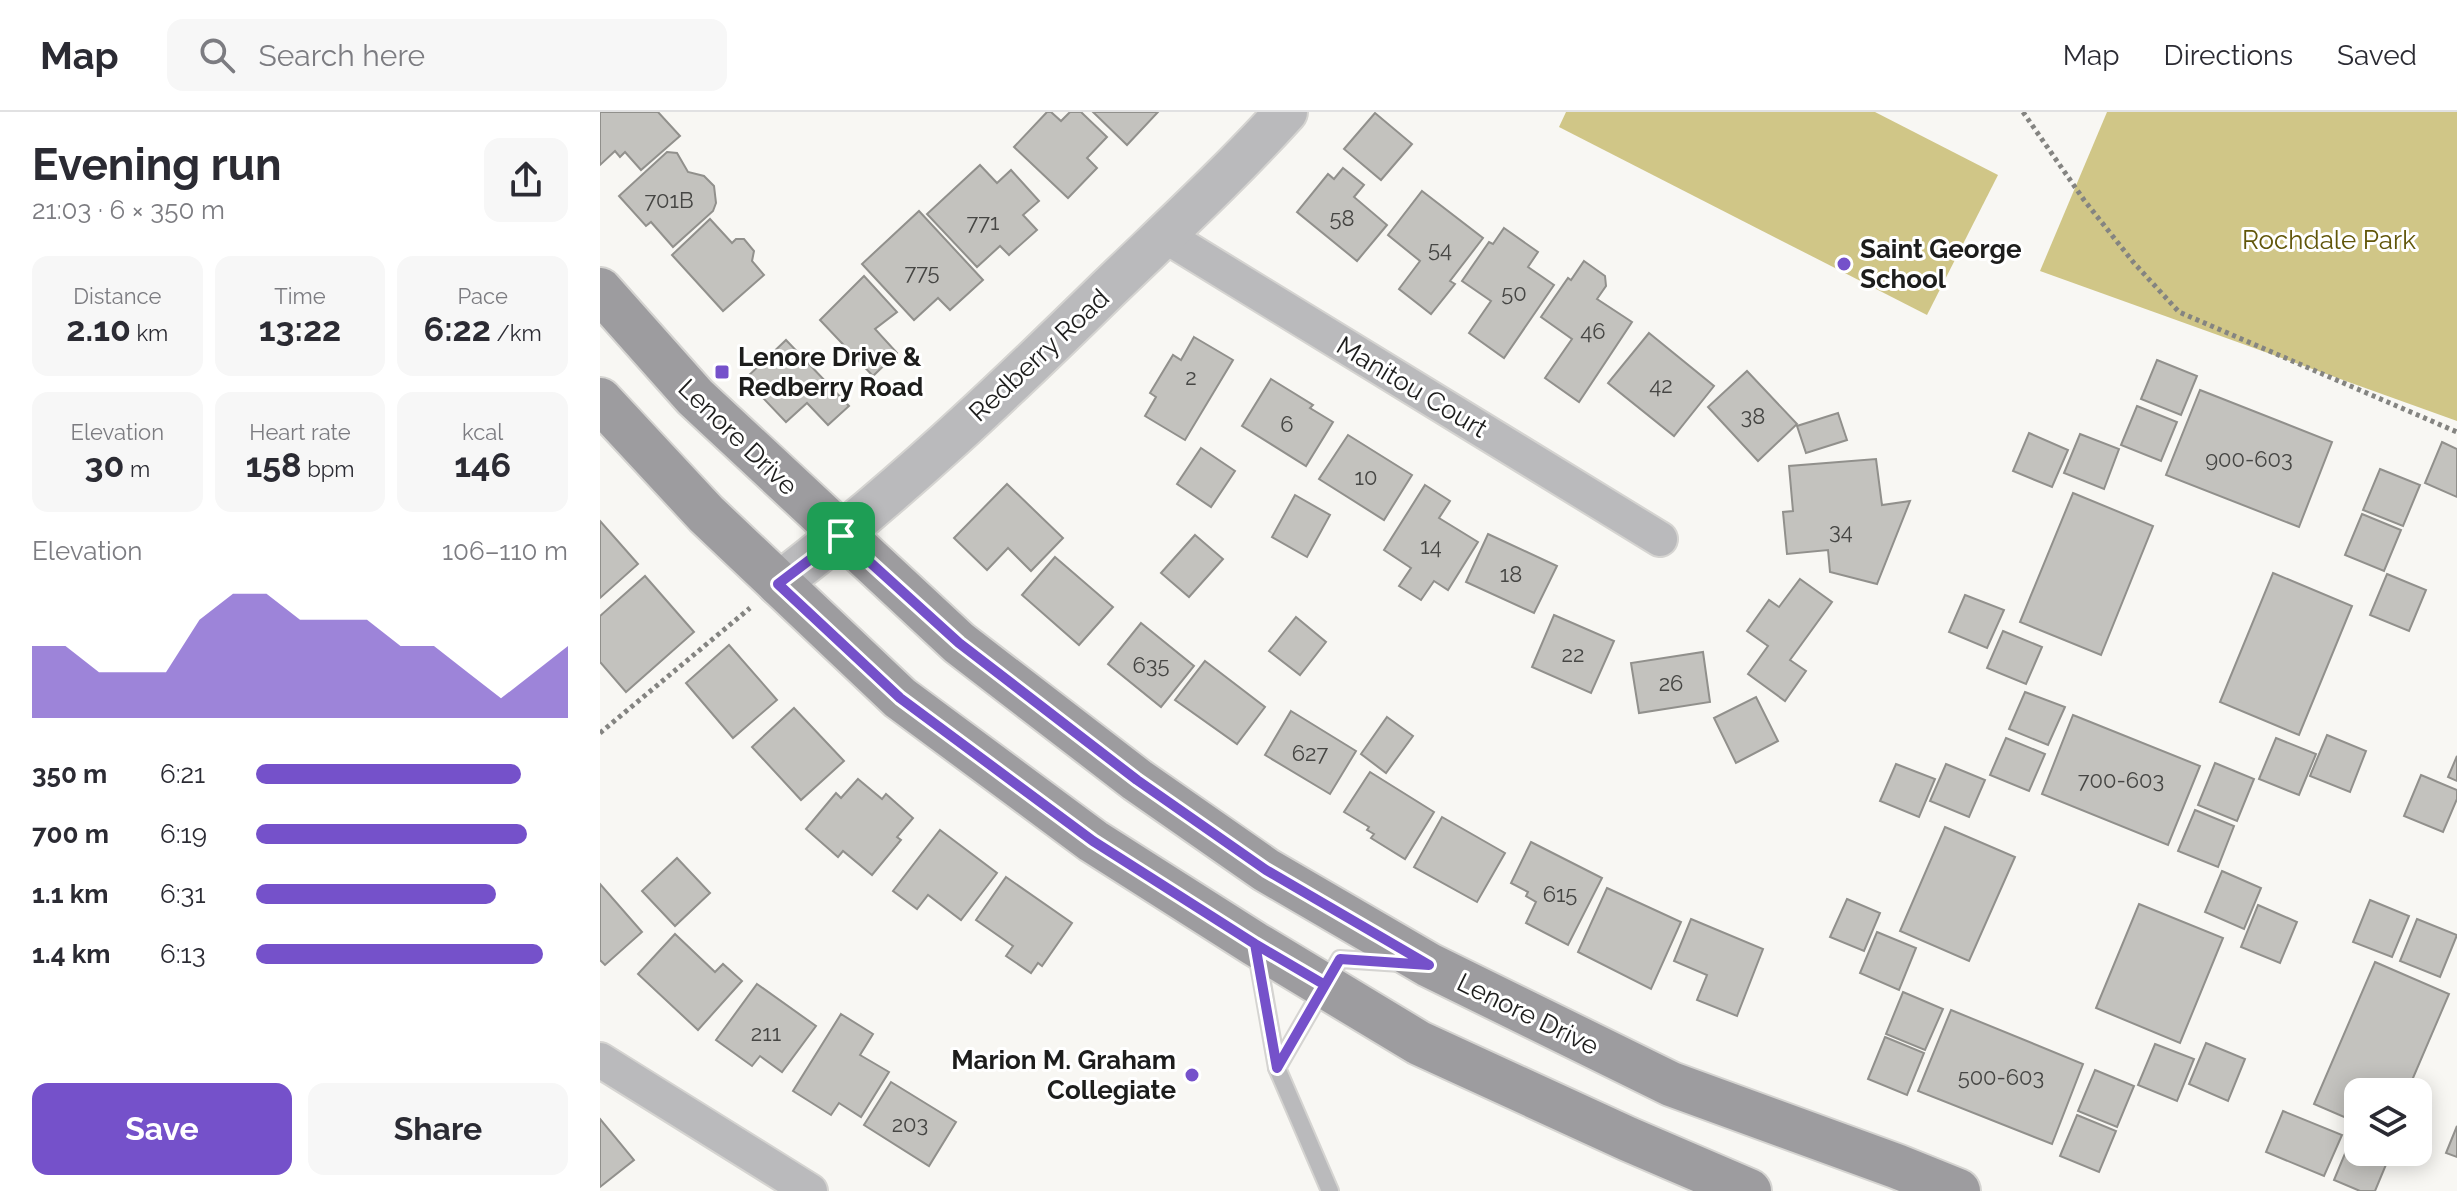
<!DOCTYPE html>
<meta charset="utf-8">
<style>
body{margin:0;font-family:Raleway,sans-serif;background:#f7f7f7;color:#2b2b33;height:100vh;display:flex;flex-direction:column;font-size:30px;white-space:nowrap}
*{box-sizing:border-box;margin:0}
p{font-size:26px;color:#7c7c81}
.icon{flex:none;width:44px;height:44px;fill:none;stroke:currentColor;stroke-width:2;stroke-linecap:round;stroke-linejoin:round}
.map{position:relative;flex:1;overflow:hidden}
.drawer{display:flex;flex-direction:column;background:#fff;width:600px}
.drawer>*{flex:none}
.buttons{position:absolute;left:1744px;top:966px;display:grid;gap:16px}
.buttons a{display:grid;place-items:center;width:88px;height:88px;border-radius:16px;background:#fff;box-shadow:0 4px 20px #0003;font-size:40px}
.pin{position:absolute;display:grid;place-items:center;width:68px;height:68px;color:#fff;margin:-34px;border-radius:16px;box-shadow:0 4px 12px #0006}
.round{display:grid;place-items:center;flex:none;width:84px;height:84px;border-radius:16px;background:#f7f7f7}
.head{display:flex;align-items:center;justify-content:space-between;height:136px;padding:0 32px}
h1{font-size:44px;font-weight:700;line-height:60px}
.figures{display:grid;grid-template-columns:repeat(3,1fr);gap:12px;height:136px;padding:8px 32px}
.figures div{display:grid;align-content:center;border-radius:16px;background:#f7f7f7;text-align:center}
.figures b{font-size:34px;font-weight:700}
.figures small{font-size:22px;font-weight:400}
.figures p{font-size:22px}
.chart{height:224px;padding:16px 32px}
.chart p{display:flex;justify-content:space-between}
.chart svg{width:100%;height:144px;margin-top:8px;fill:#7551ca;opacity:.7}
.primary-button{display:flex;gap:16px;margin-top:auto;padding:16px 32px}
.primary-button a{flex:1;height:92px;border-radius:16px;background:#7551ca;color:#fff;font-size:32px;font-weight:700;line-height:92px;text-align:center}
.primary-button a+a{background:#f7f7f7;color:#2b2b33}
ul{padding:0 32px;list-style:none;font-size:26px}
li{display:grid;grid-template-columns:128px 96px 1fr;align-items:center;height:60px}
li i{height:20px;border-radius:10px;background:#7551ca}
header{display:flex;align-items:center;gap:48px;box-sizing:border-box;height:112px;padding:0 40px;background:#fff;border-bottom:2px solid #e1e1e2}
header strong{font-size:38px}
nav{display:flex;gap:44px;margin-inline-start:auto;font-size:28px}
.search{width:560px;height:72px;background:#f7f7f7;display:flex;align-items:center;gap:20px;box-sizing:border-box;padding:0 28px;border-radius:16px;color:#7c7c81;font-size:30px}
main{display:flex;flex:1;min-height:0}
.map>svg:first-child{display:block}
.green{fill:#d0c687}
.building{fill:#c3c2be;stroke:#91908c;stroke-width:2}
.lines{fill:none;stroke-linecap:round;stroke-linejoin:round}
.service-casing{stroke:#d5d4d1;stroke-width:20}
.minor-casing{stroke:#d5d4d1;stroke-width:38}
.tertiary-casing{stroke:#d5d4d1;stroke-width:46}
.secondary-casing{stroke:#d5d4d1;stroke-width:48}
.path{stroke:#848481;stroke-width:5;stroke-dasharray:4 4;stroke-linecap:butt}
.service{stroke:#bababc;stroke-width:16}
.minor{stroke:#bababc;stroke-width:34}
.tertiary{stroke:#bababc;stroke-width:42}
.secondary{stroke:#9d9c9f;stroke-width:44}
.route-casing{stroke:#fff;stroke-width:16}
.route{stroke:#7551ca;stroke-width:10}
.poi-dot{fill:#7551ca;stroke:#fff;stroke-width:3}
.labels{text-anchor:middle;stroke-width:6;stroke-linejoin:round;paint-order:stroke}
.number-label{font-size:22px;fill:#464644}
.park-label{font-size:26px;fill:#61560a;stroke:#fff}
.poi-label{font-size:26px;font-weight:bold;fill:#1d1d1c;stroke:#fff;text-anchor:start}
.street-label{font-size:26px;fill:#1d1d1c;stroke:#fff}
</style>
<header>
<strong>Map</strong>
<div class="search"><svg class="icon" aria-label="search" viewBox="0 0 24 24"><circle cx="10" cy="10" r="6"/><path d="M15 15l6 6"/></svg>Search here</div>
<nav><a>Map</a><a>Directions</a><a>Saved</a></nav>
</header>
<main>
<section class="drawer">
<div class="head"><div><h1>Evening run</h1><p>21:03 · 6 × 350 m</p></div><a class="round"><svg class="icon" aria-label="share" viewBox="0 0 24 24"><path d="M12 15V3M7 8l5-5 5 5M5 13v7h14v-7"/></svg></a></div>
<div class="figures">
<div><p>Distance</p><b>2.10<small> km</small></b></div>
<div><p>Time</p><b>13:22</b></div>
<div><p>Pace</p><b>6:22<small> /km</small></b></div>
</div>
<div class="figures">
<div><p>Elevation</p><b>30<small> m</small></b></div>
<div><p>Heart rate</p><b>158<small> bpm</small></b></div>
<div><p>kcal</p><b>146</b></div>
</div>
<div class="chart"><p><span>Elevation</span>106–110 m</p>
<svg viewBox="0 0 160 44" preserveAspectRatio="none"><path d="M0 44V22L10 22L20 30L30 30L40 30L50 14L60 6L70 6L80 14L90 14L100 14L110 22L120 22L130 30L140 38L150 30L160 22V44z"/></svg>
</div>
<ul>
<li><b>350 m</b>6:21<i style="width:85%"></i></li>
<li><b>700 m</b>6:19<i style="width:87%"></i></li>
<li><b>1.1 km</b>6:31<i style="width:77%"></i></li>
<li><b>1.4 km</b>6:13<i style="width:92%"></i></li>
</ul>
<div class="primary-button"><a>Save</a><a>Share</a></div>
</section>
<div class="map">
<svg width="1857" height="1079" viewBox="0 0 1857 1079">
<rect width="100%" height="100%" fill="#f8f7f3"/>
<g class="green">
<polygon points="966,0 1275,0 1398,63 1327,203 959,15"/>
<polygon points="1507,0 1857,0 1857,309 1440,159"/>
</g>
<g class="building">
<polygon points="0,0 58,0 80,24 41,58 25,40 20,45 15,39 0,53"/>
<polygon points="447,0 451,0 461,9 470,0 481,0 507,25 487,46 497,56 468,86 414,35"/>
<polygon points="493,0 558,0 527,33"/>
<polygon points="775,1 812,32 781,68 744,37"/>
<polygon points="67,40 77,41 88,60 104,64 114,74 116,91 113,99 73,135 51,110 46,114 19,84"/>
<polygon points="380,53 397,71 411,58 439,89 423,103 437,118 409,143 400,134 377,155 327,102"/>
<polygon points="743,56 764,73 754,85 787,113 757,149 697,100 728,62 734,67"/>
<polygon points="822,79 883,126 850,169 855,172 831,202 799,177 820,149 788,123"/>
<polygon points="319,99 383,168 350,198 338,186 314,208 262,152"/>
<polygon points="110,107 132,131 136,127 144,127 154,139 152,149 164,163 123,199 72,143"/>
<polygon points="904,116 938,140 928,155 954,173 904,246 869,221 891,189 862,169 889,130 893,132"/>
<polygon points="984,149 1005,164 1006,174 997,187 1032,210 979,290 945,266 972,227 941,205 968,166 971,168"/>
<polygon points="264,164 297,200 275,217 297,241 273,264 220,208"/>
<polygon points="1049,221 1114,274 1074,324 1008,271"/>
<polygon points="594,225 633,248 585,328 545,304 556,285 550,281 573,243 581,248"/>
<polygon points="186,228 249,294 228,313 207,291 186,310 145,267"/>
<polygon points="1557,248 1597,264 1581,303 1541,287"/>
<polygon points="1147,259 1197,312 1158,349 1108,295"/>
<polygon points="671,267 713,293 710,296 733,310 706,354 642,314"/>
<polygon points="1600,278 1732,330 1699,415 1566,363"/>
<polygon points="1537,294 1577,310 1561,349 1521,333"/>
<polygon points="1238,301 1247,328 1206,341 1197,314"/>
<polygon points="1429,321 1468,338 1452,375 1413,359"/>
<polygon points="1480,322 1519,337 1504,377 1464,361"/>
<polygon points="748,323 812,363 784,408 719,367"/>
<polygon points="1842,330 1857,337 1857,385 1825,371"/>
<polygon points="601,336 635,359 611,395 577,372"/>
<polygon points="1276,347 1282,393 1310,389 1277,472 1230,460 1228,438 1187,442 1183,400 1193,399 1189,354"/>
<polygon points="1780,357 1820,373 1803,414 1763,398"/>
<polygon points="407,372 463,426 431,459 408,436 387,458 354,426"/>
<polygon points="825,373 850,389 839,406 878,430 848,478 834,469 821,488 799,474 811,456 784,438"/>
<polygon points="1473,381 1553,414 1501,543 1420,510"/>
<polygon points="695,383 730,403 707,445 672,425"/>
<polygon points="1762,402 1801,418 1784,459 1745,443"/>
<polygon points="0,409 38,452 0,486"/>
<polygon points="888,422 957,454 934,501 866,470"/>
<polygon points="595,423 623,447 589,485 561,461"/>
<polygon points="455,445 513,495 479,533 422,483"/>
<polygon points="1673,461 1752,494 1699,623 1620,590"/>
<polygon points="1787,462 1826,478 1809,519 1770,503"/>
<polygon points="45,464 94,520 26,580 0,550 0,504"/>
<polygon points="1200,467 1232,490 1190,548 1206,559 1185,589 1148,562 1168,534 1147,519 1169,488 1179,495"/>
<polygon points="1365,483 1404,498 1387,536 1349,520"/>
<polygon points="954,503 1014,529 991,581 932,555"/>
<polygon points="696,505 726,530 700,563 669,539"/>
<polygon points="541,511 594,554 561,595 508,552"/>
<polygon points="1403,519 1442,535 1426,572 1387,556"/>
<polygon points="129,533 177,588 133,626 86,571"/>
<polygon points="1103,540 1110,590 1039,601 1031,551"/>
<polygon points="605,549 665,595 637,632 575,588"/>
<polygon points="1425,580 1465,595 1448,633 1409,617"/>
<polygon points="1156,585 1178,629 1136,651 1114,606"/>
<polygon points="194,596 244,649 201,688 152,635"/>
<polygon points="691,599 756,639 730,682 665,643"/>
<polygon points="1473,603 1600,654 1568,733 1442,682"/>
<polygon points="787,605 813,624 786,661 761,642"/>
<polygon points="1727,623 1766,639 1750,680 1710,664"/>
<polygon points="1406,626 1445,642 1429,679 1390,663"/>
<polygon points="1676,626 1716,642 1699,683 1659,667"/>
<polygon points="1857,644 1857,669 1848,665"/>
<polygon points="1615,651 1654,667 1637,709 1598,693"/>
<polygon points="1296,652 1335,667 1319,705 1280,689"/>
<polygon points="1346,652 1385,668 1369,705 1330,689"/>
<polygon points="770,660 834,700 805,747 771,726 774,722 767,718 769,715 744,700"/>
<polygon points="1821,663 1857,678 1857,687 1843,720 1804,704"/>
<polygon points="258,667 282,687 286,682 313,706 297,725 301,728 272,763 243,739 238,745 206,717 236,681 241,686"/>
<polygon points="1595,698 1634,714 1618,755 1578,739"/>
<polygon points="842,705 905,741 877,790 814,755"/>
<polygon points="1345,715 1415,745 1369,849 1300,819"/>
<polygon points="340,718 397,761 361,808 328,783 317,797 293,779"/>
<polygon points="931,730 1002,766 968,833 926,811 936,790 926,784 928,780 911,771"/>
<polygon points="77,746 110,781 75,814 42,779"/>
<polygon points="1622,759 1661,776 1644,817 1605,800"/>
<polygon points="406,765 472,811 442,854 438,851 431,861 406,844 413,834 376,808"/>
<polygon points="0,772 42,820 5,853 0,848"/>
<polygon points="1007,776 1081,810 1051,877 978,840"/>
<polygon points="1247,787 1280,801 1264,839 1230,825"/>
<polygon points="1770,788 1809,804 1792,845 1753,830"/>
<polygon points="1539,792 1623,826 1580,931 1496,896"/>
<polygon points="1658,793 1697,810 1680,851 1641,835"/>
<polygon points="1091,807 1163,837 1137,904 1097,888 1107,863 1074,849"/>
<polygon points="1817,807 1857,823 1840,865 1800,849"/>
<polygon points="1277,820 1316,836 1299,878 1260,861"/>
<polygon points="75,822 115,860 123,852 142,869 98,918 38,862"/>
<polygon points="1775,850 1849,882 1807,980 1758,980 1758,1011 1714,992"/>
<polygon points="157,872 216,914 182,960 160,944 152,954 116,928"/>
<polygon points="1303,880 1343,897 1325,938 1286,922"/>
<polygon points="1351,898 1483,952 1452,1032 1318,979"/>
<polygon points="241,902 273,922 260,943 289,960 261,1005 239,991 231,1003 193,979"/>
<polygon points="1285,925 1324,941 1307,983 1268,967"/>
<polygon points="1606,931 1645,947 1628,989 1589,972"/>
<polygon points="1555,932 1594,947 1577,989 1538,973"/>
<polygon points="1495,958 1534,974 1517,1015 1478,999"/>
<polygon points="291,970 356,1010 329,1054 264,1013"/>
<polygon points="1683,999 1742,1023 1724,1064 1666,1040"/>
<polygon points="1477,1003 1516,1019 1499,1060 1460,1044"/>
<polygon points="0,1007 34,1048 0,1075"/>
<polygon points="1857,1014 1857,1045 1846,1041"/>
<polygon points="1751,1027 1758,1030 1758,1040 1782,1040 1790,1043 1775,1079 1760,1079 1734,1068"/>
</g>
<g class="lines">
<g class="service-casing">
<g id="service">
<polyline points="657,842 677,956 730,1079"/>
<polyline points="677,956 740,847 800,851"/>
</g>
</g>
<g class="minor-casing">
<g id="minor">
<polyline points="564,123 1060,427"/>
<polyline points="0,948 210,1079"/>
</g>
</g>
<g class="tertiary-casing">
<path id="tertiary" d="M178 472C296 382 403 280 509 176 569 118 630 62 686 0"/>
</g>
<g class="secondary-casing">
<g id="secondary">
<polyline points="0,178 95,285 359,531 537,668 666,758 829,853 1071,972 1296,1054 1358,1079"/>
<polyline points="0,288 106,402 300,586 493,729 655,832 819,931 1028,1027 1149,1079"/>
</g>
</g>
<g class="path">
<polyline points="1423,0 1484,88 1534,151 1579,200 1857,320"/>
<polyline points="0,621 150,496"/>
</g>
<use href="#service" class="service"/>
<use href="#minor" class="minor"/>
<use href="#tertiary" class="tertiary"/>
<use href="#secondary" class="secondary"/>
</g>
<g class="lines">
<g class="route-casing">
<polyline id="route" points="241,424 359,531 537,668 666,758 829,853 740,847 725,873 655,832 677,956 725,873 655,832 493,729 300,586 178,472 241,424"/>
</g>
<use href="#route" class="route"/>
</g>
<g class="poi-dot">
<circle cx="1244" cy="152" r="8"/>
<rect x="114" y="252" width="16" height="16" rx="4"/>
<circle cx="592" cy="963" r="8"/>
</g>
<g class="labels">
<g class="number-label">
<text x="69" y="96">701B</text>
<text x="742" y="114">58</text>
<text x="383" y="118">771</text>
<text x="840" y="145">54</text>
<text x="322" y="168">775</text>
<text x="914" y="189">50</text>
<text x="993" y="227">46</text>
<text x="591" y="273">2</text>
<text x="1061" y="281">42</text>
<text x="1153" y="312">38</text>
<text x="687" y="320">6</text>
<text x="1649" y="355">900-603</text>
<text x="766" y="373">10</text>
<text x="1241" y="427">34</text>
<text x="831" y="442">14</text>
<text x="911" y="470">18</text>
<text x="973" y="550">22</text>
<text x="551" y="561">635</text>
<text x="1071" y="579">26</text>
<text x="710" y="649">627</text>
<text x="1521" y="676">700-603</text>
<text x="960" y="790">615</text>
<text x="166" y="929">211</text>
<text x="1401" y="973">500-603</text>
<text x="310" y="1020">203</text>
</g>
<g class="park-label">
<text x="1729" y="137">Rochdale Park</text>
</g>
<g class="poi-label">
<text x="1260" y="146">Saint George<tspan x="1260" dy="30">School</tspan></text>
<text x="138" y="254">Lenore Drive &amp;<tspan x="138" dy="30">Redberry Road</tspan></text>
<text x="576" y="957" text-anchor="end">Marion M. Graham<tspan x="576" dy="30">Collegiate</tspan></text>
</g>
<g class="street-label">
<text transform="translate(439 243) rotate(-43)" y="9">Redberry Road</text>
<text transform="translate(812 275) rotate(31)" y="9">Manitou Court</text>
<text transform="translate(138 325) rotate(44)" y="9">Lenore Drive</text>
<text transform="translate(928 902) rotate(26)" y="9">Lenore Drive</text>
</g>
</g>
</svg>
<div class="buttons">
<a><svg class="icon" aria-label="layers" viewBox="0 0 24 24"><path d="M12 4l9 5-9 5-9-5zM3 14l9 5 9-5"/></svg></a>
</div>
<div class="pin" style="left:241px;top:424px;background:#1e9e55"><svg class="icon" aria-label="arrive" viewBox="0 0 24 24"><path d="M6 21V4h12l-3 4 3 4H6"/></svg></div>
</div>
</main>
